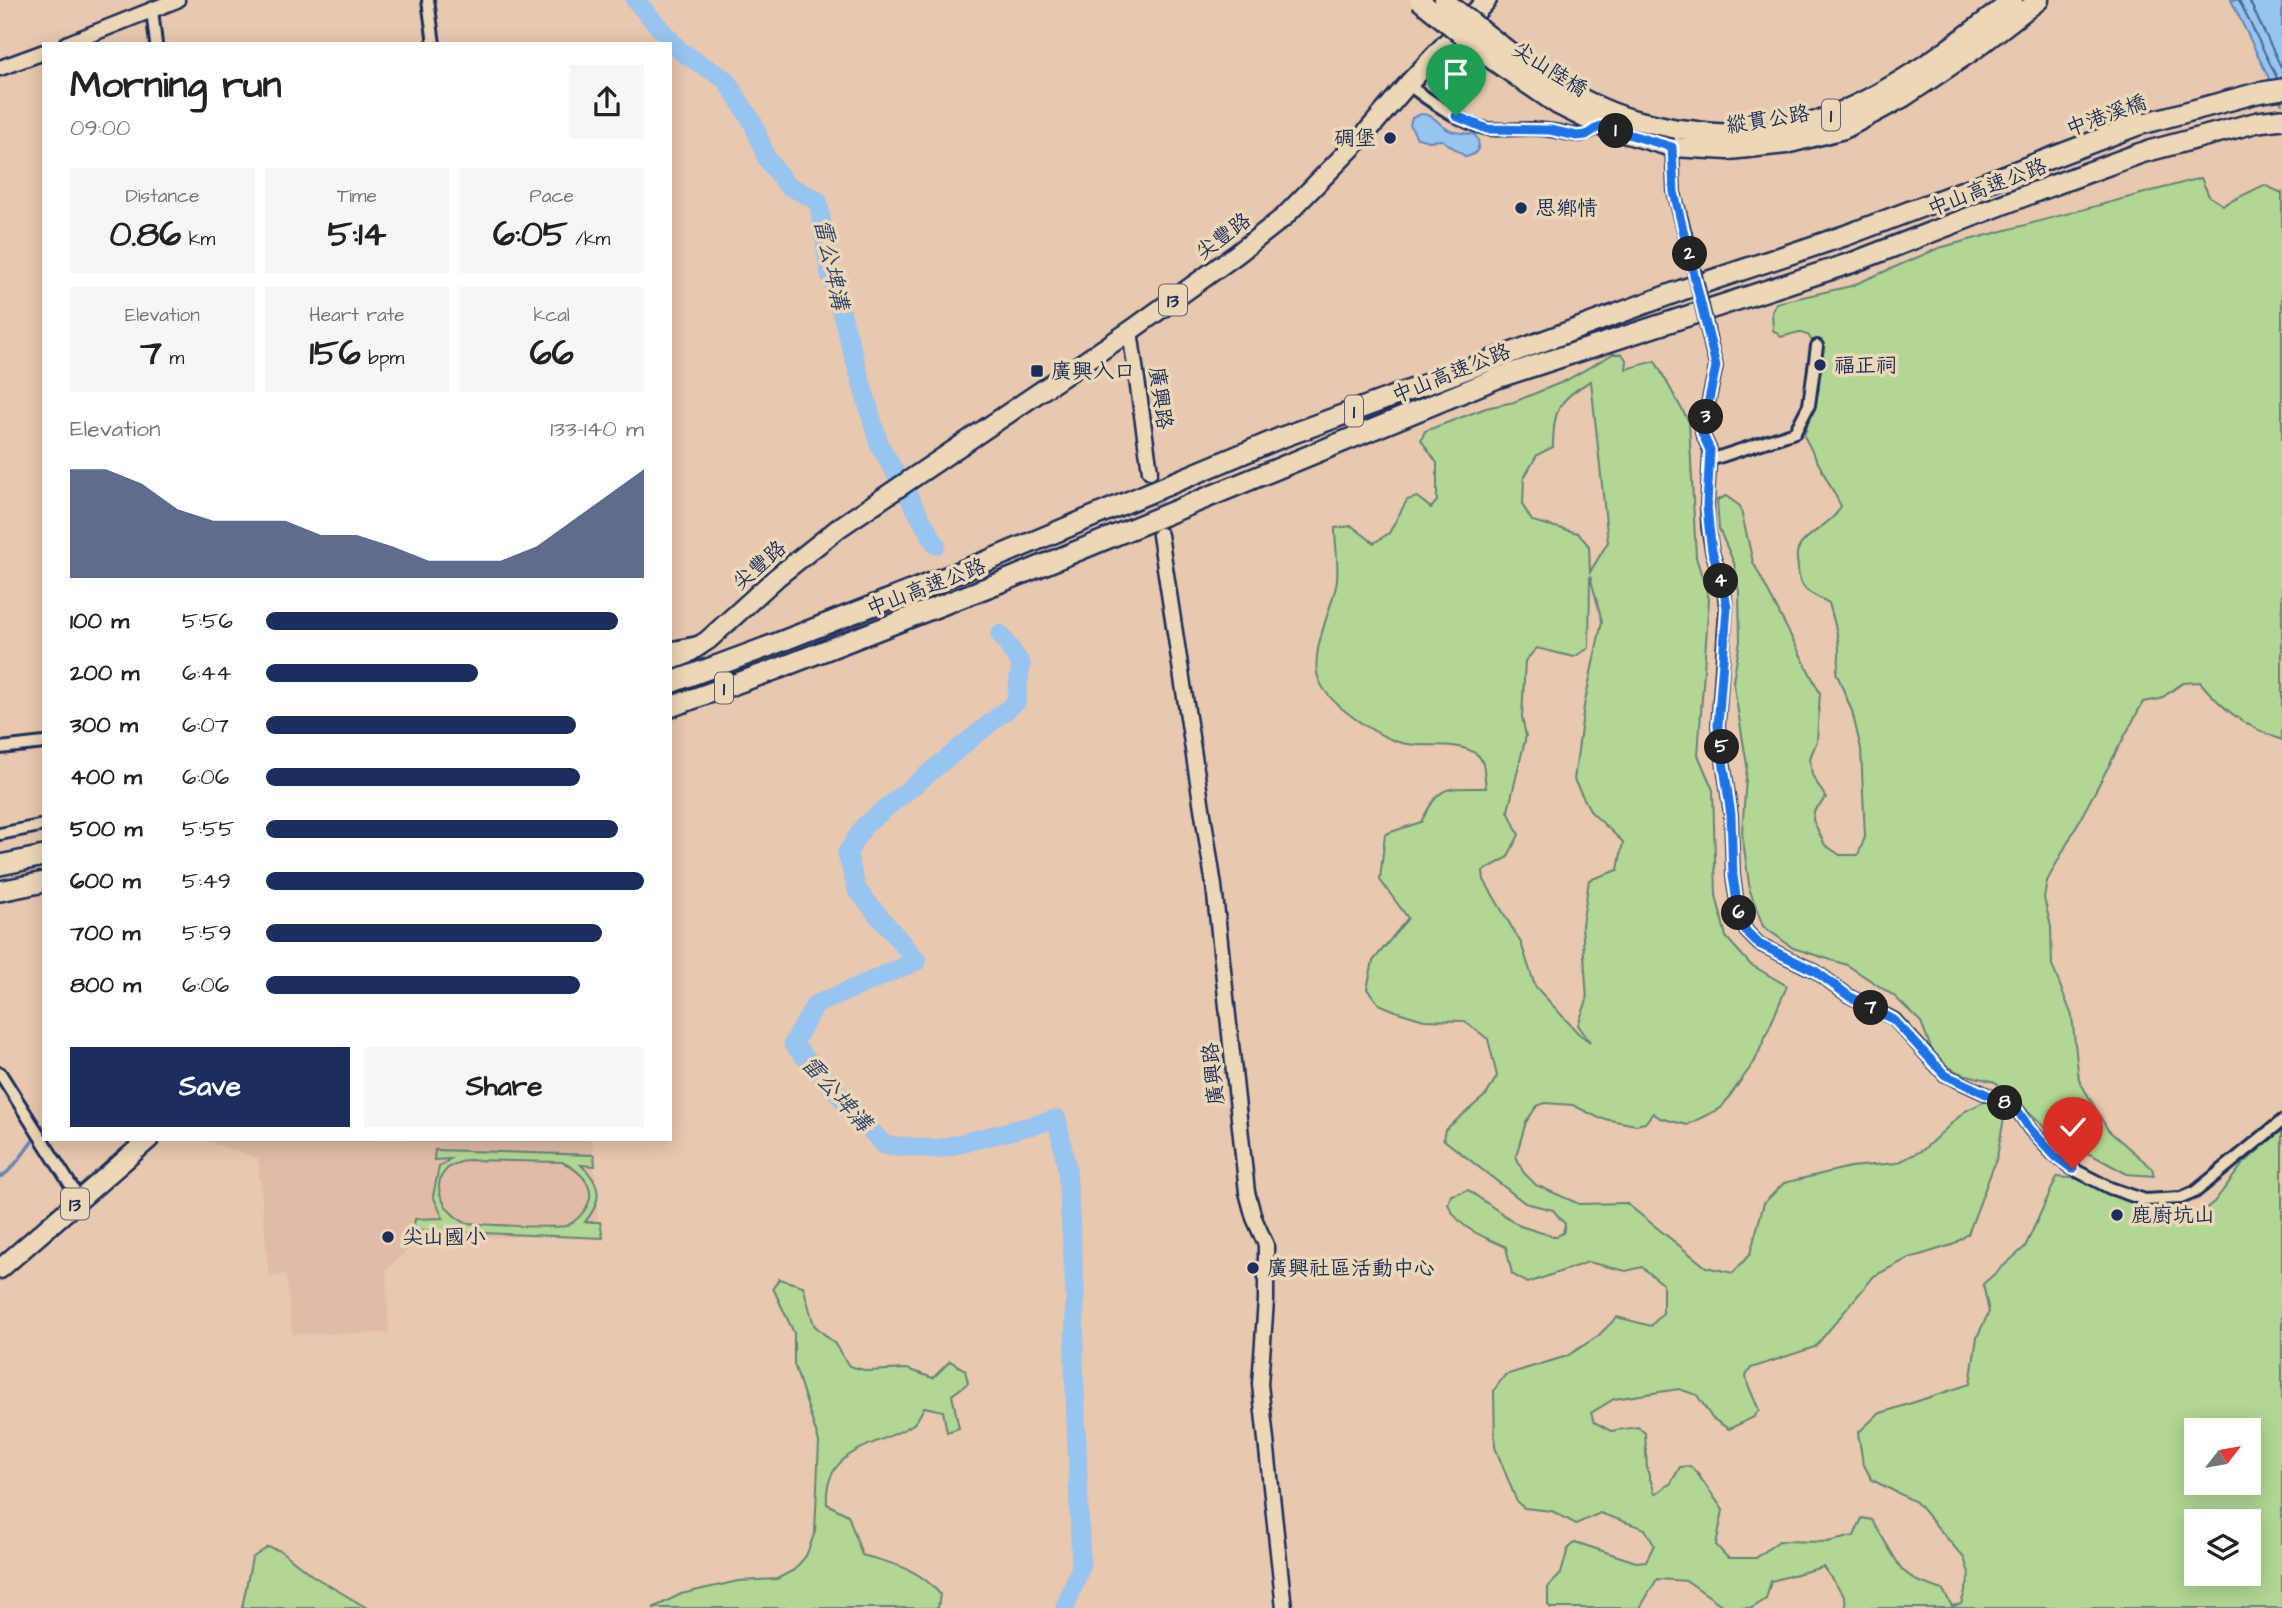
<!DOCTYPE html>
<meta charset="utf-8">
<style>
body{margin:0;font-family:"Architects Daughter","LXGW WenKai TC",sans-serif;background:#f6f6f6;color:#222;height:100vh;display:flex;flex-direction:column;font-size:26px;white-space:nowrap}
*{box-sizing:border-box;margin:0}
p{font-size:23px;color:#767676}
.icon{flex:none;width:38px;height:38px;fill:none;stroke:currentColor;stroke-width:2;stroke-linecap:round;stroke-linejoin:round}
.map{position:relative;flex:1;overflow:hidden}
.side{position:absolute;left:42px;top:42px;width:630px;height:1099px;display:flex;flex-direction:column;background:#fff;border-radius:0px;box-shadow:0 4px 18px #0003}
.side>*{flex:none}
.needle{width:46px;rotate:59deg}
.controls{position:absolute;left:2184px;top:1418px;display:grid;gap:14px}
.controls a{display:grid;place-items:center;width:77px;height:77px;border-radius:0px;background:#fff;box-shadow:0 4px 18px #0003;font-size:35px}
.pin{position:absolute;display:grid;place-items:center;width:60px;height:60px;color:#fff;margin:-72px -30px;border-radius:50% 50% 50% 0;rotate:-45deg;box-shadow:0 0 7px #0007}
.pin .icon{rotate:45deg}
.km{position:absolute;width:35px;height:35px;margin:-18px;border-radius:50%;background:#222;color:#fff;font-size:19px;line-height:35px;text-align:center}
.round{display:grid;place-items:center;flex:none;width:74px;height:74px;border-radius:0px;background:#f6f6f6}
.head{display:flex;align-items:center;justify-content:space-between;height:119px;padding:0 28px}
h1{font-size:38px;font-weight:700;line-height:52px}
.figures{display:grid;grid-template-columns:repeat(3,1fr);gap:10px;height:119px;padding:7px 28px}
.figures div{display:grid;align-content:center;border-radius:0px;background:#f6f6f6;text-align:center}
.figures b{font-size:35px;font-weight:700}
.figures small{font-size:19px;font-weight:400}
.figures p{font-size:19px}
.chart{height:196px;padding:14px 28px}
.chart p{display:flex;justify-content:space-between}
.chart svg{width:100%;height:126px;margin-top:7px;fill:#1b2f5e;opacity:.7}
.action{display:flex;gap:14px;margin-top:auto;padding:14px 28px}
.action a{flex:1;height:80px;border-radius:0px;background:#1b2f5e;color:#fff;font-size:28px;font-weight:700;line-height:80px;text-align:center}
.action a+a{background:#f6f6f6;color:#222}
ul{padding:0 28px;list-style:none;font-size:23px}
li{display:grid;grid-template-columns:112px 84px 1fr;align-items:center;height:52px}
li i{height:18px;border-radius:9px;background:#1b2f5e}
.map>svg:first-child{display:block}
.built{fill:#e1bba7}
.green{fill:#b0d793;stroke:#668378;stroke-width:2;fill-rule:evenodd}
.water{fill:#97c4f1;stroke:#6588b6;stroke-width:2}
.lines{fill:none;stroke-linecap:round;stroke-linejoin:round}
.shore{stroke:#4d6b99;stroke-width:2}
.stream{stroke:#6588b6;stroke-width:3.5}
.river{stroke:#97c4f1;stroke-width:19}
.tertiary-tunnel{stroke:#bfa99e;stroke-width:14;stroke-dasharray:14 7;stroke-linecap:butt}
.minor-casing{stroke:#1b2f5e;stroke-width:16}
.tertiary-casing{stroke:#1b2f5e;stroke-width:19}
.primary-casing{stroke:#1b2f5e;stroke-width:23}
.motorway-casing{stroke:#1b2f5e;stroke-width:24}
.minor{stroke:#ecd7b6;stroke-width:10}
.tertiary{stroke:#ecd7b6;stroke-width:14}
.primary{stroke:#ecd7b6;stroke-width:18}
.motorway{stroke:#ecd7b6;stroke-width:19}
.minor-bridge-casing{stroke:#1b2f5e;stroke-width:16;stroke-linecap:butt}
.primary-bridge-casing{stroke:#1b2f5e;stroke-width:23;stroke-linecap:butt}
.motorway-bridge-casing{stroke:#1b2f5e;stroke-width:24;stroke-linecap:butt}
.minor-bridge{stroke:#ecd7b6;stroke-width:10}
.primary-bridge{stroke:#ecd7b6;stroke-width:18}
.motorway-bridge{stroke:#ecd7b6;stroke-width:19}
.route-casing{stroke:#fff;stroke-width:14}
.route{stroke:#1a73e8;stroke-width:9}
.poi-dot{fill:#1b2f5e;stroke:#ecd7b6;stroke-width:2.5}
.labels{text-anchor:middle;stroke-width:7;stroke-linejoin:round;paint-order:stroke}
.shield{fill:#ecd7b6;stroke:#5a6178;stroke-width:2}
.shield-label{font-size:19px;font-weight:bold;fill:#1b2f5e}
.street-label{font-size:21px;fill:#1b2f5e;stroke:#ecd7b6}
.poi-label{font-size:21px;fill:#1b2f5e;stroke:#ecd7b6;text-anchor:start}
.water-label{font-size:23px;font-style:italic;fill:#2e4574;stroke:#ecd7b6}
</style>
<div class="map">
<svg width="2282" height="1608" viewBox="0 0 2282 1608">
<rect width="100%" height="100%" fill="#e8c8ae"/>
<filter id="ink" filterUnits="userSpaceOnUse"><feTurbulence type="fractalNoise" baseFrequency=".0143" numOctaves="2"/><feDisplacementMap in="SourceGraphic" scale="14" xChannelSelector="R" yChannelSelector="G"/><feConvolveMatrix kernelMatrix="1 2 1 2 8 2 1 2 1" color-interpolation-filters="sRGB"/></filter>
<g filter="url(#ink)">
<polygon class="built" points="199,1139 592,1139 599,1236 421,1238 386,1269 389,1333 292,1334 286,1274 269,1277 258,1158"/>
<g class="green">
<path d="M2201 178 2209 196 2223 205 2264 185 2282 193V740C2245 726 2225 712 2200 682L2183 683 2160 699 2143 702 2047 881 2044 898 2051 927 2052 965 2072 1016 2079 1080 2108 1130 2152 1168 2154 1176 2127 1174 2092 1155 2056 1143 2038 1120 1995 1082 1959 1073 1935 1058 1921 1022 1894 996 1847 965 1793 948 1763 926 1750 891 1742 833 1747 765 1733 681 1740 641 1739 592 1734 563 1719 529 1717 500 1726 496 1740 506 1753 562 1820 693 1817 741 1810 758 1812 775 1826 798 1814 811 1813 820 1825 845 1840 855H1858L1865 837 1861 749 1852 711 1836 672C1844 650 1835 625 1829 603 1811 593 1800 592 1798 569 1798 564 1796 558 1797 553 1800 535 1833 525 1841 506L1804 436 1819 389 1818 350 1808 335 1799 332 1781 337 1773 330 1772 312 1776 303 1851 286 1939 248Z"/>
<path d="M1613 354H1622L1627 361 1626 369 1655 361 1689 422 1696 557 1709 599 1698 755 1713 790 1716 895 1726 937 1750 964 1787 986 1755 1061 1721 1108 1687 1125 1660 1118 1653 1113 1645 1123 1636 1125 1599 1118 1573 1105 1545 1103 1537 1106 1526 1122 1516 1156 1523 1172 1536 1185 1579 1204 1626 1203 1706 1267 1733 1273 1750 1254 1764 1203 1784 1183 1850 1167 1897 1163 1923 1150 1965 1111 1990 1099 1998 1102 2004 1118 1997 1157 1968 1234 1952 1245 1907 1259 1874 1276 1815 1347 1751 1368 1746 1376 1748 1385 1759 1410 1754 1417 1729 1429 1712 1418 1697 1395 1679 1389 1614 1399 1591 1413 1594 1422 1611 1431 1638 1427 1645 1433 1647 1469 1655 1494 1671 1483 1680 1467 1690 1466 1697 1473 1723 1510 1716 1545 1728 1558H1756L1779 1541 1827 1542 1854 1536 1862 1518 1872 1520 1902 1570 1917 1581 1943 1590 1952 1606 1961 1604 1970 1576 1964 1558 1916 1502 1872 1480 1863 1463 1858 1433 1878 1414 1970 1384 1977 1337 1989 1312 1983 1284 2025 1247 2057 1177 2084 1179 2128 1195 2133 1203 2165 1225 2183 1226 2214 1202 2243 1164 2282 1130V1608H1846L1845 1597 1823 1567 1771 1581 1766 1599 1752 1608H1726L1687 1581 1657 1579 1640 1608H1551L1548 1605V1587L1561 1574 1568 1548 1575 1542 1636 1562 1646 1561 1654 1545 1645 1529 1600 1513 1576 1524 1552 1511 1524 1508 1517 1502 1495 1447 1494 1390 1505 1375 1567 1356 1598 1336 1617 1317 1651 1326 1663 1313V1284L1642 1267 1626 1271 1588 1262 1528 1283 1512 1274 1506 1247C1483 1236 1458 1229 1448 1204L1451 1195 1468 1190 1520 1226 1555 1237 1563 1233 1565 1224 1553 1210 1525 1203 1443 1139 1445 1130 1487 1094 1497 1076 1488 1039 1464 1021 1424 1020 1398 1012 1379 1004 1367 989 1373 961 1408 918 1380 880 1385 834 1421 822C1441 784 1444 788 1486 788 1484 777 1486 759 1475 753 1453 740 1426 749 1402 743 1376 736 1329 705 1319 680 1309 655 1331 610 1336 586 1340 569 1335 546 1335 528L1352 526 1374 543 1389 533 1407 500 1417 497 1431 508 1437 501V463L1421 440 1425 431 1486 408 1514 402 1565 381ZM1591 381 1608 542 1590 572 1589 546 1578 533 1532 521 1523 506 1524 478 1537 455 1553 447C1553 411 1558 399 1591 381ZM1590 576 1602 621 1584 706 1574 780 1591 812 1623 842 1618 870 1589 880 1582 925 1587 1000 1578 1025 1590 1042 1578 1033 1535 986 1521 943 1484 880 1483 871 1507 858 1519 835 1508 811 1526 736 1522 717 1525 661 1537 648 1574 657 1589 648ZM2196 1430H2249V1482H2196ZM2196 1521H2249V1573H2196Z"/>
<path d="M435 1150 594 1155 595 1166 581 1165C602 1184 603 1200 585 1222H600L603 1238 413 1230 415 1219 443 1218 433 1196 439 1167 450 1159 434 1160ZM466 1160 562 1162C576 1169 592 1181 590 1198 588 1209 576 1222 566 1226 559 1228 471 1225 464 1222 445 1213 429 1186 447 1169 452 1164 459 1163 466 1160Z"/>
<path d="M779 1279 803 1286 814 1325 834 1343 849 1366 868 1371 907 1369 933 1378 950 1361 965 1370 968 1383 952 1395 959 1428 947 1432 943 1411 924 1407C921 1413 918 1421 912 1425 877 1447 823 1448 827 1504L848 1515 862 1555C893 1564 917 1567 940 1594L938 1608H653L681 1594 738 1581 777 1579 794 1570 806 1556 815 1532 819 1442 794 1364V1333L773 1288Z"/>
<polygon points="268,1547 281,1551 313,1576 367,1608 242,1608 252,1558"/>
</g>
<g class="water">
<polygon points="2231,0 2282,0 2282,105"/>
<path d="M1421 114C1436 114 1438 126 1451 131 1458 133 1467 133 1475 135 1482 145 1479 154 1466 157L1442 140 1429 141 1417 138 1410 125 1412 118Z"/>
</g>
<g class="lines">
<g class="shore">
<polyline points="2239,0 2277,78"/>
<polyline points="2249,0 2282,69"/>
</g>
<path class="stream" d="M0 1177C12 1173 34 1138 44 1125"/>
<g class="river">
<polyline points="635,0 680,51 726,80 753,123 767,159 787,185 818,201 830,273 879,444 936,545"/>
<polyline points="1000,634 1021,664 1016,702 864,826 847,853 857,890 917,961 815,1005 793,1044 884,1145 939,1149 1057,1119 1067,1169 1075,1291 1074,1362 1081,1566 1065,1608"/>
</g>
<polyline class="tertiary-tunnel" points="1150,471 1158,525"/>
<g class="minor-casing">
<g id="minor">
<polyline points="428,0 434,44"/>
<polyline points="152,10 156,44"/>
<path d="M1408 84C1425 98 1467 127 1489 129 1508 131 1529 127 1549 130 1575 133 1575 142 1600 126"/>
<polyline points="1674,141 1672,147 1674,192 1690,253"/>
<polyline points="1711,345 1716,366 1702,433 1710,450 1707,505 1708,527 1712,551 1724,590 1726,608 1718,726 1731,815 1733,876 1738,909 1746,931 1759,944 1815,971 1849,996 1894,1019 1945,1075 2016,1108 2030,1129 2055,1156 2073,1169 2110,1188 2145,1200 2181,1198 2195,1192 2282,1121"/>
<polyline points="1710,460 1795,432 1809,405 1817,346"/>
<polyline points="670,648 699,642"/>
<polyline points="0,748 44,743"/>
<polyline points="0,834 44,825"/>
<polyline points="0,1073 80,1200"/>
</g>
</g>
<g class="tertiary-casing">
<g id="tertiary">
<polyline points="66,44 177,0"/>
<polyline points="0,68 44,52"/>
<polyline points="1130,331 1150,471"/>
<polyline points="1160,535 1214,886 1247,1192 1254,1218 1266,1245 1266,1300 1260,1384 1284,1608"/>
</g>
</g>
<g class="primary-casing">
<g id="primary">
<polyline points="1600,126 1672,147 1729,150 1786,144 1844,129 1904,97 1974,50 2039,0"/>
<path d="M1677 129C1696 130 1717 135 1736 133 1767 132 1803 127 1832 115 1898 89 1957 43 2013 0"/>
<polyline points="670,665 708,640 777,577 840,527 1130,331 1237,254 1284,217 1366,133 1408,84 1487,0"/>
<polyline points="0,1269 149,1139"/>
</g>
</g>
<g class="motorway-casing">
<g id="motorway">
<polyline points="767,647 987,561 1280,438 1682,290 1847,235 2138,125 2257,93 2282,89"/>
<polyline points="670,707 777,669 1014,577 1500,377 1854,262 2040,190 2141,153 2258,122 2282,119"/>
<polyline points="0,865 44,856"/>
<polyline points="0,891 44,882"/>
</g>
</g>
<use href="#minor" class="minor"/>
<use href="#tertiary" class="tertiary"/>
<use href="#primary" class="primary"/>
<use href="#motorway" class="motorway"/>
<g class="minor-bridge-casing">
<polyline id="minor-bridge" points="1690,253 1711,345"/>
</g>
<g class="primary-bridge-casing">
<g id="primary-bridge">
<polyline points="1419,0 1494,61 1558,105 1600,126"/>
<path d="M1444 0C1502 46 1562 99 1635 120 1649 123 1663 126 1677 129"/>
</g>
</g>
<g class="motorway-bridge-casing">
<polyline id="motorway-bridge" points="670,683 767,647"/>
</g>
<use href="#minor-bridge" class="minor-bridge"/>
<use href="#primary-bridge" class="primary-bridge"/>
<use href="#motorway-bridge" class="motorway-bridge"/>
</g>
</g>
<g class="lines" filter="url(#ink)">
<g class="route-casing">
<polyline id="route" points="1456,116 1487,129 1550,130 1577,136 1586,135 1600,126 1672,147 1674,192 1716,366 1702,433 1710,450 1707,505 1709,527 1712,551 1724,590 1727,608 1718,726 1731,815 1733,876 1738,909 1746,931 1759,944 1815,971 1849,996 1894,1020 1945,1075 2016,1108 2030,1129 2055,1156 2073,1169"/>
</g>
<use href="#route" class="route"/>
</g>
<g class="poi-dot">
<circle cx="1390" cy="138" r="7"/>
<circle cx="1521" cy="208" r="7"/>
<circle cx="1820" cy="365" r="7"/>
<rect x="1030" y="364" width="14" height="14" rx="3.5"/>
<circle cx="2117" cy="1215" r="7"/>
<circle cx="388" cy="1237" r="7"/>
<circle cx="1253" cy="1268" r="7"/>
</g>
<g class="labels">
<g class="shield">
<rect x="1822" y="99.5" width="18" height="31" rx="5"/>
<rect x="1159" y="284.5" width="28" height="31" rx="5"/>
<rect x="1345" y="395.5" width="18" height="31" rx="5"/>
<rect x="715" y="672.5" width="18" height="31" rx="5"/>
<rect x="61" y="1188.5" width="28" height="31" rx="5"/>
</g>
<g class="shield-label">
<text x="1831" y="122">1</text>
<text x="1173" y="307">13</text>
<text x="1354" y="418">1</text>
<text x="724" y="695">1</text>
<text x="75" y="1211">13</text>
</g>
<g class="street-label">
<text transform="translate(1550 69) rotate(32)" y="7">尖山陸橋</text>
<text transform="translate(2106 115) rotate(-20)" y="7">中港溪橋</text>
<text transform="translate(1768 119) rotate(-9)" y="7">縱貫公路</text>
<text transform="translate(1987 187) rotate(-21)" y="7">中山高速公路</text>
<text transform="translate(1223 236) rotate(-37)" y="7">尖豐路</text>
<text transform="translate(1451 373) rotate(-22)" y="7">中山高速公路</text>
<text transform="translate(1161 398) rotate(82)" y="7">廣興路</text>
<text transform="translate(759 565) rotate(-41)" y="7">尖豐路</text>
<text transform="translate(926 587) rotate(-21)" y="7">中山高速公路</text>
<text transform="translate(1213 1074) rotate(-96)" y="7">廣興路</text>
</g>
<g class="poi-label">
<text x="1376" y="145" text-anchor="end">碉堡</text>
<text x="1535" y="215">思鄉情</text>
<text x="1834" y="372">福正祠</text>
<text x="1051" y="378">廣興入口</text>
<text x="2131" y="1222">鹿廚坑山</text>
<text x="402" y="1244">尖山國小</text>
<text x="1267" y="1275">廣興社區活動中心</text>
</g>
<g class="water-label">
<text transform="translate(832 264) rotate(78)" y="8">雷公埤溝</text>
<text transform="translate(837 1093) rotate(48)" y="8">雷公埤溝</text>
</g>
</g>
</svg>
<div class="controls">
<a><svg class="needle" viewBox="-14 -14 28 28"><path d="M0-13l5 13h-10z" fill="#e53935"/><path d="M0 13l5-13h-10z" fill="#767676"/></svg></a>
<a><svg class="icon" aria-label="layers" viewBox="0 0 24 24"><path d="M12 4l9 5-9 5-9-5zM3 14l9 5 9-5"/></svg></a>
</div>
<div class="pin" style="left:1456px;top:116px;background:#1e9e55"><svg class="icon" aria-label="arrive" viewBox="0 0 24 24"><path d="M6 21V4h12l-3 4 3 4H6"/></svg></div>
<div class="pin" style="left:2073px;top:1169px;background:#d93025"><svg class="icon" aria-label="check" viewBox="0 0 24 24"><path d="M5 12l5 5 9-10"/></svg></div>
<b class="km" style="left:1616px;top:131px">1</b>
<b class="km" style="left:1690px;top:254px">2</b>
<b class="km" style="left:1706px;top:417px">3</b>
<b class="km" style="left:1721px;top:581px">4</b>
<b class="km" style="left:1722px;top:747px">5</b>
<b class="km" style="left:1739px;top:913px">6</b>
<b class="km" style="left:1871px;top:1008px">7</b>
<b class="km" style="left:2005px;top:1103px">8</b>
<section class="side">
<div class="head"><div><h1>Morning run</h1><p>09:00</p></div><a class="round"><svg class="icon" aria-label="share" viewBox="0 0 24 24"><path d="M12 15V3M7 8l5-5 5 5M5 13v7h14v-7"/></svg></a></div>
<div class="figures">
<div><p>Distance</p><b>0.86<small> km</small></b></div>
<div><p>Time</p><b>5:14</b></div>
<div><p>Pace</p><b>6:05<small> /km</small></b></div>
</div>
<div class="figures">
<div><p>Elevation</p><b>7<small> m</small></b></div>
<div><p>Heart rate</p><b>156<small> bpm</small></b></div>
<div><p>kcal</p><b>66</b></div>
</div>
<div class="chart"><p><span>Elevation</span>133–140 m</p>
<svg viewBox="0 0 160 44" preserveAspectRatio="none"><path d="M0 44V6L10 6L20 11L30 20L40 24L50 24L60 24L70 29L80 29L90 33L100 38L110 38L120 38L130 33L140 24L150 15L160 6V44z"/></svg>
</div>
<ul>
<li><b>100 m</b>5:56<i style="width:93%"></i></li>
<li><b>200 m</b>6:44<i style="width:56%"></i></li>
<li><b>300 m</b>6:07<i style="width:82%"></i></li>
<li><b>400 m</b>6:06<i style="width:83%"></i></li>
<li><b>500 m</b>5:55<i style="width:93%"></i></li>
<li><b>600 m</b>5:49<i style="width:100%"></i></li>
<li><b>700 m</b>5:59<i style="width:89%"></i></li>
<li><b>800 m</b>6:06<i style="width:83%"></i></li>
</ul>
<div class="action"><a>Save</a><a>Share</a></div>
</section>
</div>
